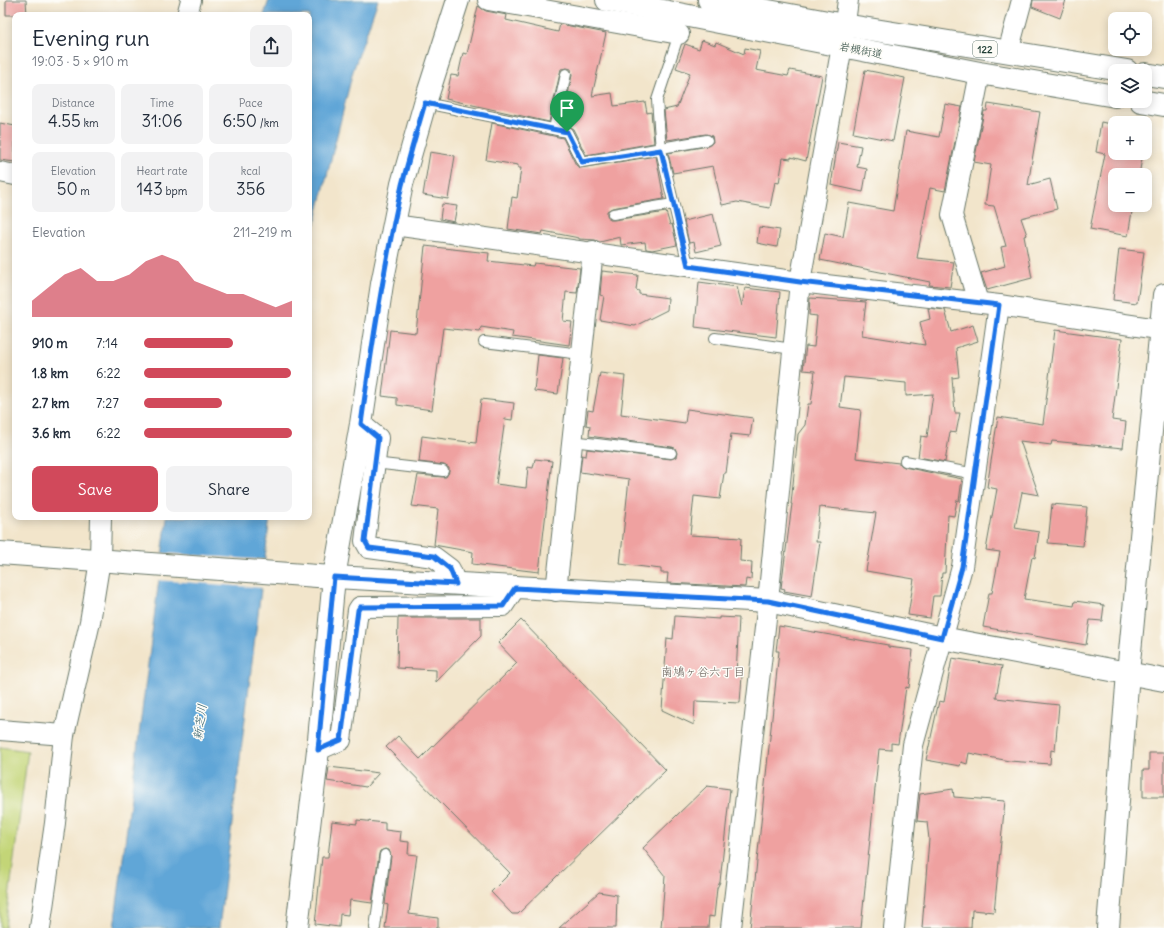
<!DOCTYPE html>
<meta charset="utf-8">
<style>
body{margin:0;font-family:Delius,"Klee One",sans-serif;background:#f2f2f3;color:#1f2937;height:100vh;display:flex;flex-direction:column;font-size:15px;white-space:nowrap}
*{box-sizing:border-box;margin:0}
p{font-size:13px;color:#747a83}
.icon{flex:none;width:22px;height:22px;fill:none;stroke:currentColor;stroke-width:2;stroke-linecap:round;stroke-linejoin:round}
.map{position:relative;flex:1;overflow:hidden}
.side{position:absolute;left:12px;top:12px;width:300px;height:508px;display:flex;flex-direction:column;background:#fff;border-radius:8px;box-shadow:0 2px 10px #0003}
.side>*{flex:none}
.controls{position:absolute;left:1108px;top:12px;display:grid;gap:8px}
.controls a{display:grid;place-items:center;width:44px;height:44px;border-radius:8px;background:#fff;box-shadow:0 2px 10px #0003;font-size:20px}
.pin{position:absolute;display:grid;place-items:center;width:34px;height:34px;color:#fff;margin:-41px -17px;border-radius:50% 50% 50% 0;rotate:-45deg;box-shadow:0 0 4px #0007}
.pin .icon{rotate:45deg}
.round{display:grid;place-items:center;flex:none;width:42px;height:42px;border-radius:8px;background:#f2f2f3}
.head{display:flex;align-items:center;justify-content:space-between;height:68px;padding:0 20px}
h1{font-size:22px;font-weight:600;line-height:30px}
.figures{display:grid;grid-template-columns:repeat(3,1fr);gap:6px;height:68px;padding:4px 20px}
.figures div{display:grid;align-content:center;border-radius:8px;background:#f2f2f3;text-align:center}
.figures b{font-size:17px;font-weight:600}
.figures small{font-size:11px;font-weight:400}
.figures p{font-size:11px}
.chart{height:112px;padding:8px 20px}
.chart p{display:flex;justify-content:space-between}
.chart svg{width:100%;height:72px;margin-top:4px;fill:#d1495b;opacity:.7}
.action{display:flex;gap:8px;margin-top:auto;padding:8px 20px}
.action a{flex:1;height:46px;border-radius:8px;background:#d1495b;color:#fff;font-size:16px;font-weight:600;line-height:46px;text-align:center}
.action a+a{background:#f2f2f3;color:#1f2937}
ul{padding:0 20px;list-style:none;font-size:13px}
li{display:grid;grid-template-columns:64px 48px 1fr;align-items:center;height:30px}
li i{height:10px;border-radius:5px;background:#d1495b}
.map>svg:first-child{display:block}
.green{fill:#c3d577;stroke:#718956}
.water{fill:#61a6d7;stroke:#407286}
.pier{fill:#f2e5cb}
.building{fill:#efa1a0}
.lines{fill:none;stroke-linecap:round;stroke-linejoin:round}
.lane-casing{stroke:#697869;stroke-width:12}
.street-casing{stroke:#697869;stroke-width:22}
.secondary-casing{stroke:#697869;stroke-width:24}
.highway-casing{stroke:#697869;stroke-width:24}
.lane{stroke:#fff;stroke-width:10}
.street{stroke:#fff;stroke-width:20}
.secondary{stroke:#fff;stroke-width:22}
.highway{stroke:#fff;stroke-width:22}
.route-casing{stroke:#fff;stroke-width:8}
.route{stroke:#1a73e8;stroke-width:5}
.labels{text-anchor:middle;stroke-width:3;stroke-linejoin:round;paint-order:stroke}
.shield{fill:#fdfcf7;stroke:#62766e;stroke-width:1}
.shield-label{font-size:10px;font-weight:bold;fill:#1f3d34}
.street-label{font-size:11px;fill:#1f3d34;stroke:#fdfcf7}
.neighbourhood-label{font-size:12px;fill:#68605a;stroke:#fdfcf7}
.water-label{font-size:12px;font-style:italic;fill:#36626d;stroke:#fdfcf7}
</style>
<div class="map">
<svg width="1164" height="928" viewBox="0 0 1164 928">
<rect width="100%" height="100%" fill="#fdfcf7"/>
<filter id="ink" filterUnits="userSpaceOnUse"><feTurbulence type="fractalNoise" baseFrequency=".025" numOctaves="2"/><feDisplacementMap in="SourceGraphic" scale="8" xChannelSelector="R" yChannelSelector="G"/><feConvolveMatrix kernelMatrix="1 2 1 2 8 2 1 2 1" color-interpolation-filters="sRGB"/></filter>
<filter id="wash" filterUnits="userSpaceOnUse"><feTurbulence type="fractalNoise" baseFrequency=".012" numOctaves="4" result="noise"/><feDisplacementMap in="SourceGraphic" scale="16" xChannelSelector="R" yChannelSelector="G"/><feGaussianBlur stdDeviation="0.9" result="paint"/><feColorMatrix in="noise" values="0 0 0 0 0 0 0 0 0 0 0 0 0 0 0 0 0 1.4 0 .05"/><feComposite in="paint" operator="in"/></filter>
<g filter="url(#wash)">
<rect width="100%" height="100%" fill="#f2e5cb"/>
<polygon class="green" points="0,747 28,751 5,928 0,928"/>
<g class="water">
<polygon points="269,0 378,0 353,71 309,248 309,15 264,15"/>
<polygon points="167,517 270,517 219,928 114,928"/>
</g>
<polygon class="pier" points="160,553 267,560 264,588 156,580"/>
<g id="blocks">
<g class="building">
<polygon points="6,0 26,0 27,15 6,15"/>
<polygon points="1033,0 1066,0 1060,18 1032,7"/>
<polygon points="478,6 486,11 507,15 506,20 558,32 560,24 606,33 592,96 612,93 614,106 645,102 647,113 651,112 654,143 586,155 573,129 562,124 572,75 571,69 567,68 561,69 560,73 549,122 446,99 451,75 458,76 463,53 467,54"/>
<polygon points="702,40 715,45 716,42 744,54 745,48 760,51 756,70 788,76 790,70 822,76 806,161 791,157 791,159 783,158 779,183 775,182 770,208 737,202 722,205 713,166 673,173 668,153 708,146 713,142 712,136 706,134 667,140 664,110 677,107 690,73 676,68 685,44 699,49"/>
<polygon points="865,70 905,78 893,141 853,133"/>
<polygon points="945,104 962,107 945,191 930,188 917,258 954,262 950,287 929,285 930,282 820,260 825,233 843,237 849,203 893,211 906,131 939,137"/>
<polygon points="988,104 1040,112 1028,185 1050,179 1057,209 1021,218 1027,235 1024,236 1032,278 987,290 981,273 1005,266 1001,247 1006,246 994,206 985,205 991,165 974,162 984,111 987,111"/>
<polygon points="1101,122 1115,125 1115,153 1143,153 1139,175 1115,175 1115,205 1133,205 1128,236 1090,229 1105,154 1096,152"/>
<polygon points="0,123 15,126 15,162 0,160"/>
<polygon points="492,123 563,138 576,165 580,168 656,156 664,199 612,208 607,211 607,215 610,220 614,220 666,212 670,225 672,224 677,245 652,250 646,249 645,242 621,245 620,237 600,242 595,240 579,239 579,238 543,231 542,234 508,229 512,197 517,198 521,168 518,168 518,165 486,160"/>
<polygon points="838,142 861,146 857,167 867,169 863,192 831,185"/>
<polygon points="430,152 455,156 448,199 423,195"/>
<polygon points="442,204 457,206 454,222 440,219"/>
<polygon points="713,214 721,246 696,252 694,242 689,243 684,221"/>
<polygon points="759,227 780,230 777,247 757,243"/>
<polygon points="425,246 489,253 488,261 533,266 534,263 580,268 577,293 566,292 563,321 572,322 569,345 512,337 513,332 481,327 480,332 443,328 432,410 397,405 397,398 382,396 390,330 416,333"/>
<polygon points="1119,249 1144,252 1137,303 1113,300"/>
<polygon points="602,271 638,275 636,290 639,291 639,294 668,298 667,310 635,326 600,320 604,296 600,295"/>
<polygon points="699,282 737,287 742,306 745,288 780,292 776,337 695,327"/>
<polygon points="810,298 866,302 862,335 925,345 920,322 930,319 928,308 945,310 951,332 973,325 978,341 956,348 959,377 952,378 955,413 960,413 956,433 950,432 945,462 918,457 921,436 927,437 933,394 906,396 906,383 844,377 840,407 861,410 856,458 899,463 904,467 962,479 959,501 957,500 954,516 948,515 945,573 942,573 940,596 933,596 930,618 908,615 914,579 866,571 876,513 820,507 816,542 820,542 812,596 784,591 785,589 781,588 792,504 791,504 798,434 805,425 808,404 811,404 815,371 803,370 806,346 814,347 817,316 809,315"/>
<polygon points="1055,330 1122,339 1112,420 1126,422 1123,448 1052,441 1051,445 1020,441 1039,495 1022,492 1015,528 1039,532 1035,558 1032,557 1024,599 1074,606 1075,601 1104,605 1102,621 1090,620 1086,645 983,627 989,593 992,593 1000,552 986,550 997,489 987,487 998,417 1043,424"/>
<polygon points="538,355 563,358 558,394 534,391"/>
<polygon points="600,373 625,376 621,414 685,423 687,409 753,418 750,436 731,434 726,473 724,473 720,499 694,496 690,535 741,538 740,561 752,562 751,580 746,579 745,587 667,583 668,573 661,573 661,569 620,564 629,479 580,472 582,455 586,456 587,449 671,459 676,457 677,453 675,448 672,447 589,436 590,426 586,425 588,410 593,411"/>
<polygon points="481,399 514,403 512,420 505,419 496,484 526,488 528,467 533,468 535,459 552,461 539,572 472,564 473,552 434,545 438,509 412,506 418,475 443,477 446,477 449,472 449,468 444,465 419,462 422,436 476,443"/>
<polygon points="1052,504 1087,507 1083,546 1048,543"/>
<polygon points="675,616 719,619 719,617 739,618 736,675 742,676 740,703 695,701 694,725 662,710 667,638 673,639"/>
<polygon points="398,618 481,618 481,636 436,682 436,670 397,668"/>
<polygon points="521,620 666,770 518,914 512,914 491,892 510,873 386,747 398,736 420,759 517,663 498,643"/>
<polygon points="779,626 888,645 888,647 913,650 909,688 906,687 898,744 891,743 891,750 879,749 861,928 750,928 779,651 776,651"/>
<polygon points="952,658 1002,666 996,698 1059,705 1055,751 1051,750 1050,764 1009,761 969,753 967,764 961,762 960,766 926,760 939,701 944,702"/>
<polygon points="1149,753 1164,753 1164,797 1143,797 1143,770 1149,770"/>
<polygon points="329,767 379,773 366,787 327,781"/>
<polygon points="707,786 730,789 720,882 717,888 714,917 709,916 708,928 661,928 665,876 643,848"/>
<polygon points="953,789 954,797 1005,801 994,912 972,910 971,928 922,928 929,839 927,822 917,821 920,794"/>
<polygon points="357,820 385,823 385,830 401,832 400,841 409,842 408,854 417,855 409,914 438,918 438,928 385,928 388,905 385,904 391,856 389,850 385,849 380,851 379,854 372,903 350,900 348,915 340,914 339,927 315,924 322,857 328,857 332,821 357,824"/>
<polygon points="599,892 617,895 616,928 559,928"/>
</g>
</g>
</g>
<g filter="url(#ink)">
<use href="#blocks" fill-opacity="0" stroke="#697869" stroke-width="1"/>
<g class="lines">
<g class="lane-casing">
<g id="lane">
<polyline points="680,31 657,100 661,150 688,265"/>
<polyline points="425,103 567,132 582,162 707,140"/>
<polyline points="554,129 566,74"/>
<polyline points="613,214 673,204"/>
<polyline points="715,338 793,349"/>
<polyline points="484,342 581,354"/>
<polyline points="572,441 671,453"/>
<polyline points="905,461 976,474"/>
<polyline points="374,463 443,471"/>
<polyline points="375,928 385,855"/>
</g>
</g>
<g class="street-casing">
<g id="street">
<polyline points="488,0 679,34"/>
<polyline points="187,15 191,0"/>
<polyline points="1008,52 1022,0"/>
<polyline points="0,172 15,175"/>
<polyline points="394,225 800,282 999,305 1164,330"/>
<polyline points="978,302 952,215 980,73"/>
<polyline points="361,424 378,438 365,541 369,548 434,557 450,569 456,584"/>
<polyline points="556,591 593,251"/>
<polyline points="0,730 64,735"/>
<polyline points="318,750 341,740 358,610 360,607 503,606 515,588"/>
<polyline points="40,928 55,823 64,735 90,622 100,560 101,517"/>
<polyline points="731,928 768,601 800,282 842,46 848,0"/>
<polyline points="894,928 913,745 962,567 999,305"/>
</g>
</g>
<g class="secondary-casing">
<g id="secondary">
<polyline points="0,553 317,576 768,601 942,638 1164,680"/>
<polyline points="297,928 318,750 334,577 361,424 382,284 402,184 425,103 458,0"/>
<polyline points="1108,928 1128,673 1164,295"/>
</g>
</g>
<g class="highway-casing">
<g id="highway">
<polyline points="607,0 980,73 1115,96"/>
<polyline points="709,0 844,25 1127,71"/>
<polyline points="1145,74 1164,77"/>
<polyline points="1141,101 1164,105"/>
</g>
</g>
<use href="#lane" class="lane"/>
<use href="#street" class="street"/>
<use href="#secondary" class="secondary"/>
<use href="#highway" class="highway"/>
</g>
</g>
<g class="lines" filter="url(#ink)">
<g class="route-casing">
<path id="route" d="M425 103 567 132 582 162 661 150 688 266 800 282 999 305 962 567 942 638 768 601 515 588 503 606 360 607 358 610 341 740 318 750 334 577 456 584 450 569 434 556 369 548 365 541 378 438 361 424C372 344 384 264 402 185 409 158 417 130 425 103Z"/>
</g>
<use href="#route" class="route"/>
</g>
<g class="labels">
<rect class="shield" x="973" y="41" width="24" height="16" rx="3"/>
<g class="shield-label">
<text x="985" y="53">122</text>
</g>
<g class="street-label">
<text transform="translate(861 50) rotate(11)" y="4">岩槻街道</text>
</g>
<g class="neighbourhood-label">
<text x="703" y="676">南鳩ヶ谷六丁目</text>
</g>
<g class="water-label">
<text transform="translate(200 722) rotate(-82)" y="4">新芝川</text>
</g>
</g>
</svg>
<div class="controls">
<a><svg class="icon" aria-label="locate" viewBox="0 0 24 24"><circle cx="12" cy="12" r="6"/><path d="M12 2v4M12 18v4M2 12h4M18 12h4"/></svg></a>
<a><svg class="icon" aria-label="layers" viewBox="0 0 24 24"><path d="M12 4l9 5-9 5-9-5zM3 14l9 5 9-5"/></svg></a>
<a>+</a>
<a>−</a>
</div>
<div class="pin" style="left:567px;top:132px;background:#1e9e55"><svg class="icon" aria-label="arrive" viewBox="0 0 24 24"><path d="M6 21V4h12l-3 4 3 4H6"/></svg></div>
<section class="side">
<div class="head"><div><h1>Evening run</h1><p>19:03 · 5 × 910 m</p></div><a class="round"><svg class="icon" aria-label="share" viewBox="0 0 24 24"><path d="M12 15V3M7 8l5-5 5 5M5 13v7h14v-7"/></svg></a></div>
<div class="figures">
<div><p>Distance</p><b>4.55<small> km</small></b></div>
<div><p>Time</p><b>31:06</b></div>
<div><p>Pace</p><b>6:50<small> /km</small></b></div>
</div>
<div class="figures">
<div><p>Elevation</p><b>50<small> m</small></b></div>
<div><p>Heart rate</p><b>143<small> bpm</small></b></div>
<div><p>kcal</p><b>356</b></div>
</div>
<div class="chart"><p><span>Elevation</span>211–219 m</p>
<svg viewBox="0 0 160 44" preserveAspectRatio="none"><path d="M0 44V34L10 26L20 18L30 14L40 22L50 22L60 18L70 10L80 6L90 10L100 22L110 26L120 30L130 30L140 34L150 38L160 34V44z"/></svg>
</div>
<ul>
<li><b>910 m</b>7:14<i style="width:60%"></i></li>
<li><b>1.8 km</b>6:22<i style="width:99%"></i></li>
<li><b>2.7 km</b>7:27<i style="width:53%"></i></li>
<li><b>3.6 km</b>6:22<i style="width:100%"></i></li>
</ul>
<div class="action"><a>Save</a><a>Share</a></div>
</section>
</div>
